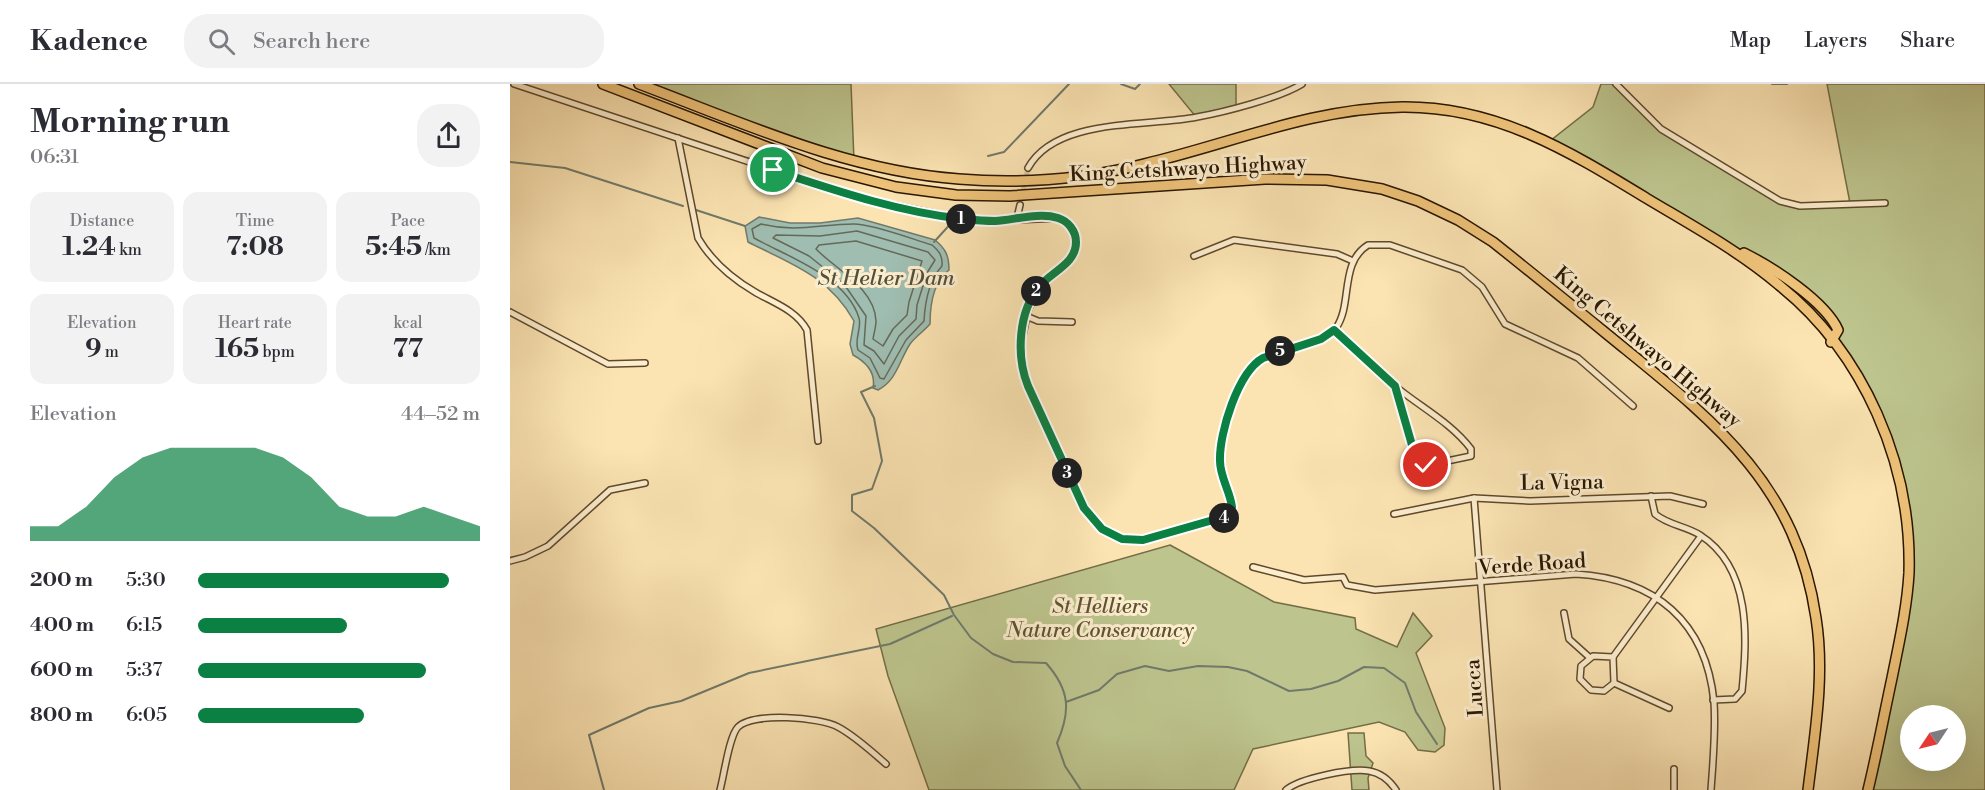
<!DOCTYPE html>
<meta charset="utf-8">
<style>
body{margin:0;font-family:"Libre Bodoni",serif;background:#f2f2f3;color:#2b2b33;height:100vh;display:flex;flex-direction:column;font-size:22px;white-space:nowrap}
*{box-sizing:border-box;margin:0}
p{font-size:20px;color:#7c7c81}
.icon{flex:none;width:33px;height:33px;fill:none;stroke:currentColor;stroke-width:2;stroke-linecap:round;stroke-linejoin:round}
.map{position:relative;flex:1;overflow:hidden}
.sheet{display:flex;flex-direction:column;background:#fff;width:510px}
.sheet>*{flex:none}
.needle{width:39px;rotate:235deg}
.tools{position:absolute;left:1390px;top:621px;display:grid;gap:12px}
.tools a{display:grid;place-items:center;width:66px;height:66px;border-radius:50%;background:#fff;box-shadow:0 6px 24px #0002;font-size:30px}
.pin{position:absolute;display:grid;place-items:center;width:51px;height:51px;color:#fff;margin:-26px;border:3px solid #fff;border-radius:50%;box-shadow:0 2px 6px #0007}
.km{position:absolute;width:30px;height:30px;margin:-15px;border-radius:50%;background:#222;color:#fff;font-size:16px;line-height:30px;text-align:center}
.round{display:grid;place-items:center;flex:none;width:63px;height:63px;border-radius:24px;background:#f2f2f3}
.overview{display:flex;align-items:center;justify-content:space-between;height:102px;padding:0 30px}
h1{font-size:33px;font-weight:700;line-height:45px}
.metrics{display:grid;grid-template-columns:repeat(3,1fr);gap:9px;height:102px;padding:6px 30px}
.metrics div{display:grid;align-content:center;border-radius:15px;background:#f2f2f3;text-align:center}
.metrics b{font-size:26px;font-weight:700}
.metrics small{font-size:16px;font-weight:400}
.metrics p{font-size:16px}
.chart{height:168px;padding:12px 30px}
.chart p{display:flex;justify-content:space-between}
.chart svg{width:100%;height:108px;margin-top:6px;fill:#0b8043;opacity:.7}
ul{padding:0 30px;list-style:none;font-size:20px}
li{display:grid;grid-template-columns:96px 72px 1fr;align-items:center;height:45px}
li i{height:15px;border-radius:8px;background:#0b8043}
header{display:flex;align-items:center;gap:36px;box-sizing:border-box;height:84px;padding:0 30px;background:#fff;border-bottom:2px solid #e1e1e2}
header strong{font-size:28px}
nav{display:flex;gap:33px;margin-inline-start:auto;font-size:21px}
.search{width:420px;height:54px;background:#f2f2f3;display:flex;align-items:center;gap:15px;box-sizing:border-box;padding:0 21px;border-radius:24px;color:#7c7c81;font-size:22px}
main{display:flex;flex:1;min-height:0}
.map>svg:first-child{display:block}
.green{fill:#bdc48d;stroke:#736d47;stroke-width:1.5;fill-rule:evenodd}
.water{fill:#9fbdb1;stroke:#707a6b;stroke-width:1.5}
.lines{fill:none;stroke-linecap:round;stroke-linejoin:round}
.shore{stroke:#646a59;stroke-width:1.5}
.stream{stroke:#707a6b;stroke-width:2}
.minor-tunnel{stroke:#dcc497;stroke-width:5;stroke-dasharray:5 2.5;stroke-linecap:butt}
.minor-casing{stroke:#5e492d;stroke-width:8}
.motorway-casing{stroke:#291601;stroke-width:12}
.minor{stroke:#fcedcd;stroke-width:5}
.motorway{stroke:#eec279;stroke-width:9}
.route-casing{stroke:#fff;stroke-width:12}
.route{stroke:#0b8043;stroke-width:8}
.labels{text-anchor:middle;stroke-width:6;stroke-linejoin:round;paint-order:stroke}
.street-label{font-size:21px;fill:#291601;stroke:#fcedcd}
.park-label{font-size:21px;font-style:italic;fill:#5d5332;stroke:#fcedcd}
.water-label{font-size:22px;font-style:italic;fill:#52503f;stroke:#fcedcd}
</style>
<header>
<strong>Kadence</strong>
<div class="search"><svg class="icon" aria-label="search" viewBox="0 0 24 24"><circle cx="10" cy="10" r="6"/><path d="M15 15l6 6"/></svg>Search here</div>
<nav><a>Map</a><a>Layers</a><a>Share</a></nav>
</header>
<main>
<section class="sheet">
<div class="overview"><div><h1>Morning run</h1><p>06:31</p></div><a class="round"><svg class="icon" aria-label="share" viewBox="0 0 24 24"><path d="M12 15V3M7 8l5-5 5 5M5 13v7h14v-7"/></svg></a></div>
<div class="metrics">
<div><p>Distance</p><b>1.24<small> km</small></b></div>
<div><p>Time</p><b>7:08</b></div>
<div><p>Pace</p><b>5:45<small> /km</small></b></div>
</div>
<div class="metrics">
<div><p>Elevation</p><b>9<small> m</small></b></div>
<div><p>Heart rate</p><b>165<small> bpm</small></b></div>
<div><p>kcal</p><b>77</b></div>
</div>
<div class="chart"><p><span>Elevation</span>44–52 m</p>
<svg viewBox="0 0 160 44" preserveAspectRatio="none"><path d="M0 44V38L10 38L20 30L30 18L40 10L50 6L60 6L70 6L80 6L90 10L100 18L110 30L120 34L130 34L140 30L150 34L160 38V44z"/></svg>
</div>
<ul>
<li><b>200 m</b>5:30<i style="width:89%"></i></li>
<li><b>400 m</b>6:15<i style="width:53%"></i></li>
<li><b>600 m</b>5:37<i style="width:81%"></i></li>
<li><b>800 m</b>6:05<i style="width:59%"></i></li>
</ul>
</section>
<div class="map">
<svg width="1475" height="706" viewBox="0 0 1475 706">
<rect width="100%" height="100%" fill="#fbe3b2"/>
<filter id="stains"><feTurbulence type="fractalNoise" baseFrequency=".00333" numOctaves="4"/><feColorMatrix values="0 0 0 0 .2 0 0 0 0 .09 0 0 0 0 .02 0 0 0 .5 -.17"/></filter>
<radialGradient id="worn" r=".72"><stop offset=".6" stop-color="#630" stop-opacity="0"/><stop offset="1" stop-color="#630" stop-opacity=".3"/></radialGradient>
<g class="green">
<polygon points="129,0 341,0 344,77"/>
<polygon points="659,0 726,0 726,23 686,33"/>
<path d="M1091 0H1106L1141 36 1279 121 1340 119 1317 0H1475V706H1358L1390 555 1398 451 1375 349 1324 256 1271 202 1040 57 1083 23ZM1401 632H1446V676H1401Z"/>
<polygon points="660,461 764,518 845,534 846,545 887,563 903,529 922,552 906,569 935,644 934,661 925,668 908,666 895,648 869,638 743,665 724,706 419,706 378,592 366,545"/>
<polygon points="838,649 854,649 856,672 863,679 858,694 859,706 842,706"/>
</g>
<path class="water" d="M249 133 280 139H310L348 134 425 156C436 165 439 172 439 186 423 198 420 221 420 240 414 247 405 253 400 260 389 277 387 296 368 306L363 304C366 288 356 278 343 271L340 260 344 237C319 192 281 180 238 158L235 142Z"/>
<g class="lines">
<g class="shore">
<path d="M251 140C288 149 310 140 344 140 363 140 402 155 422 161 429 167 433 172 432 182 419 196 415 218 414 237L396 256 374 295 370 294 360 274 348 266C344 255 352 244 349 234 336 192 278 173 244 154L242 145Z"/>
<polygon points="347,147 418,168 425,176 417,189 407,221 406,235 389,252 374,280 364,267 354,261 356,232 334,200 299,172 263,154 266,151 310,152"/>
<path d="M346 157 412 177 399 218 397 231 383 245 373 262 363 255C364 249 366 243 366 237 365 204 325 185 306 165L309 161Z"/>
</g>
<g class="stream">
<polyline points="611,0 625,5 630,0"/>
<polyline points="1262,0 1277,0"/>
<polyline points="478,72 494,68 559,0"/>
<polyline points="0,78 55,84 173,122"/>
<polyline points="186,126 235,142"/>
<polyline points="424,158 444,136"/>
<path d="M365 302 351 308 364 334 372 377 362 405 342 411V427L364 444 434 511 444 531 461 554 483 570 503 578 536 579C560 606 561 627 547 659L555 682 571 706"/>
<polyline points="556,618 589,606 607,590 635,582 659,587 688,582 718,583 737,587 779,607 801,605 828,597 854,583 874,584 895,599 906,628 927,660"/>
<polyline points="94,706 79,651 139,624 171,617 239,589 380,560 442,532"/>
</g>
<polyline class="minor-tunnel" points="510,121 518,84"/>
<g class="minor-casing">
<g id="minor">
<path d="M4 0 315 103 369 118 452 135 482 137 549 134 563 145 566 164 560 177 529 202 518 227 510 265 511 281 518 302 574 424 592 445 612 455 633 456 717 432 722 422C720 407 711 394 710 378 708 354 726 297 744 281 751 274 763 269 772 266 790 260 814 260 826 244 843 220 829 179 858 161H880L952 186 972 203 995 240 1068 274 1123 322"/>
<polyline points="1106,0 1151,45 1270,117 1290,122 1375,119"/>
<path d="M168 54 188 154C202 178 221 194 245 208 264 219 286 226 297 246L308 357"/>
<path d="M518 84C546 33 638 43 687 33 715 28 769 14 792 0"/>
<polyline points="507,134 510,121"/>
<polyline points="684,172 724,156 827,170 843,177"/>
<polyline points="0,228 98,280 135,279"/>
<polyline points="516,232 528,237 562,238"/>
<path d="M824 246C847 264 867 287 890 306 914 325 942 340 961 365V372L923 380 909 379 885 302"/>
<path d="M1141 412 1145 430C1158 441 1176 442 1190 451 1242 484 1237 555 1232 607L1225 615 1203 616"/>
<polyline points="884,430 964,414"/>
<polyline points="0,477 15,473 38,462 100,406 135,399"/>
<path d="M743 483 794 496 833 493 837 501 865 506 1066 490C1145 495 1196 537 1204 618 1206 647 1203 677 1201 706"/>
<polyline points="1054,529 1059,555 1079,573"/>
<polygon points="1083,572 1103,573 1104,599 1094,607 1081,606 1070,595 1071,582"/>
<polyline points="1103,573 1191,452"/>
<polyline points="1104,599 1159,624"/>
<polyline points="1164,685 1164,706"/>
<path d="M210 706C214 692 219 652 228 643 243 628 310 633 328 643 345 652 361 667 376 680"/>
<path d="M776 706C790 694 841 684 859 687 871 689 880 697 886 706"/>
<polyline points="987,706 964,414 1020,417 1160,412 1193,420"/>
</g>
</g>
<g class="motorway-casing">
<g id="motorway">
<path d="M93 0 312 84 386 103 446 111 500 112 755 95 817 96 872 105 908 117 948 136 983 158C1027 193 1071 229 1114 264 1209 341 1287 404 1306 534 1315 591 1305 649 1298 706"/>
<path d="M129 0C233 39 337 87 449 95 510 100 575 95 634 80 719 60 803 24 892 23 986 22 1059 67 1136 114 1181 141 1229 167 1269 201 1354 269 1402 380 1399 489 1397 524 1389 559 1382 594 1374 631 1367 669 1358 706"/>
<path d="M1234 169C1262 183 1315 217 1328 246L1321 258"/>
</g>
</g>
<use href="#minor" class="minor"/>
<use href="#motorway" class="motorway"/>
</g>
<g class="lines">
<g class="route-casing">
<path id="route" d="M263 86C324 106 388 128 453 135 463 136 474 137 485 137 504 136 529 128 548 134 558 137 566 147 566 158 566 180 542 187 530 202 508 227 506 272 518 302L574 424 592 445 612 455 633 456 717 432 722 423C720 407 710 393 710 377 709 349 728 288 753 274L811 255 824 246 885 302 906 375 910 380 916 381"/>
</g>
<use href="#route" class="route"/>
</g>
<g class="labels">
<g class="street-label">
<text transform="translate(678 84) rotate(-3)" y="7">King Cetshwayo Highway</text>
<text transform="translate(1138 263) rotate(40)" y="7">King Cetshwayo Highway</text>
<text transform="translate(1052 398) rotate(-1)" y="7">La Vigna</text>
<text transform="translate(1022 480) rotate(-4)" y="7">Verde Road</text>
<text transform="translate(964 604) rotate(-94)" y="7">Lucca</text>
</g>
<g class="park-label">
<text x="590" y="529">St Helliers<tspan x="590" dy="24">Nature Conservancy</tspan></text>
</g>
<g class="water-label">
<text x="376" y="201">St Helier Dam</text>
</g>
</g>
<rect width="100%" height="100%" filter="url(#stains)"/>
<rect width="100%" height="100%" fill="url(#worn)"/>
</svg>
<div class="tools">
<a><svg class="needle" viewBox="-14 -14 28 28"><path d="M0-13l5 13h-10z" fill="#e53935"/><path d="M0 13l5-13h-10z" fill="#7c7c81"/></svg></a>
</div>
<div class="pin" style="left:263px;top:86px;background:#1e9e55"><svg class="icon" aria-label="arrive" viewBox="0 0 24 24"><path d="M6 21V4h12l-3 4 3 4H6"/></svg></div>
<div class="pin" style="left:916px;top:381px;background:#d93025"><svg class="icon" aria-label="check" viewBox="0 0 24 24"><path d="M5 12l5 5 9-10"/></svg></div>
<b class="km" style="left:451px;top:135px">1</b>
<b class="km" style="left:526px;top:207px">2</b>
<b class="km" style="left:557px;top:389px">3</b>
<b class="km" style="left:714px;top:434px">4</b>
<b class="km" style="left:770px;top:267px">5</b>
</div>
</main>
